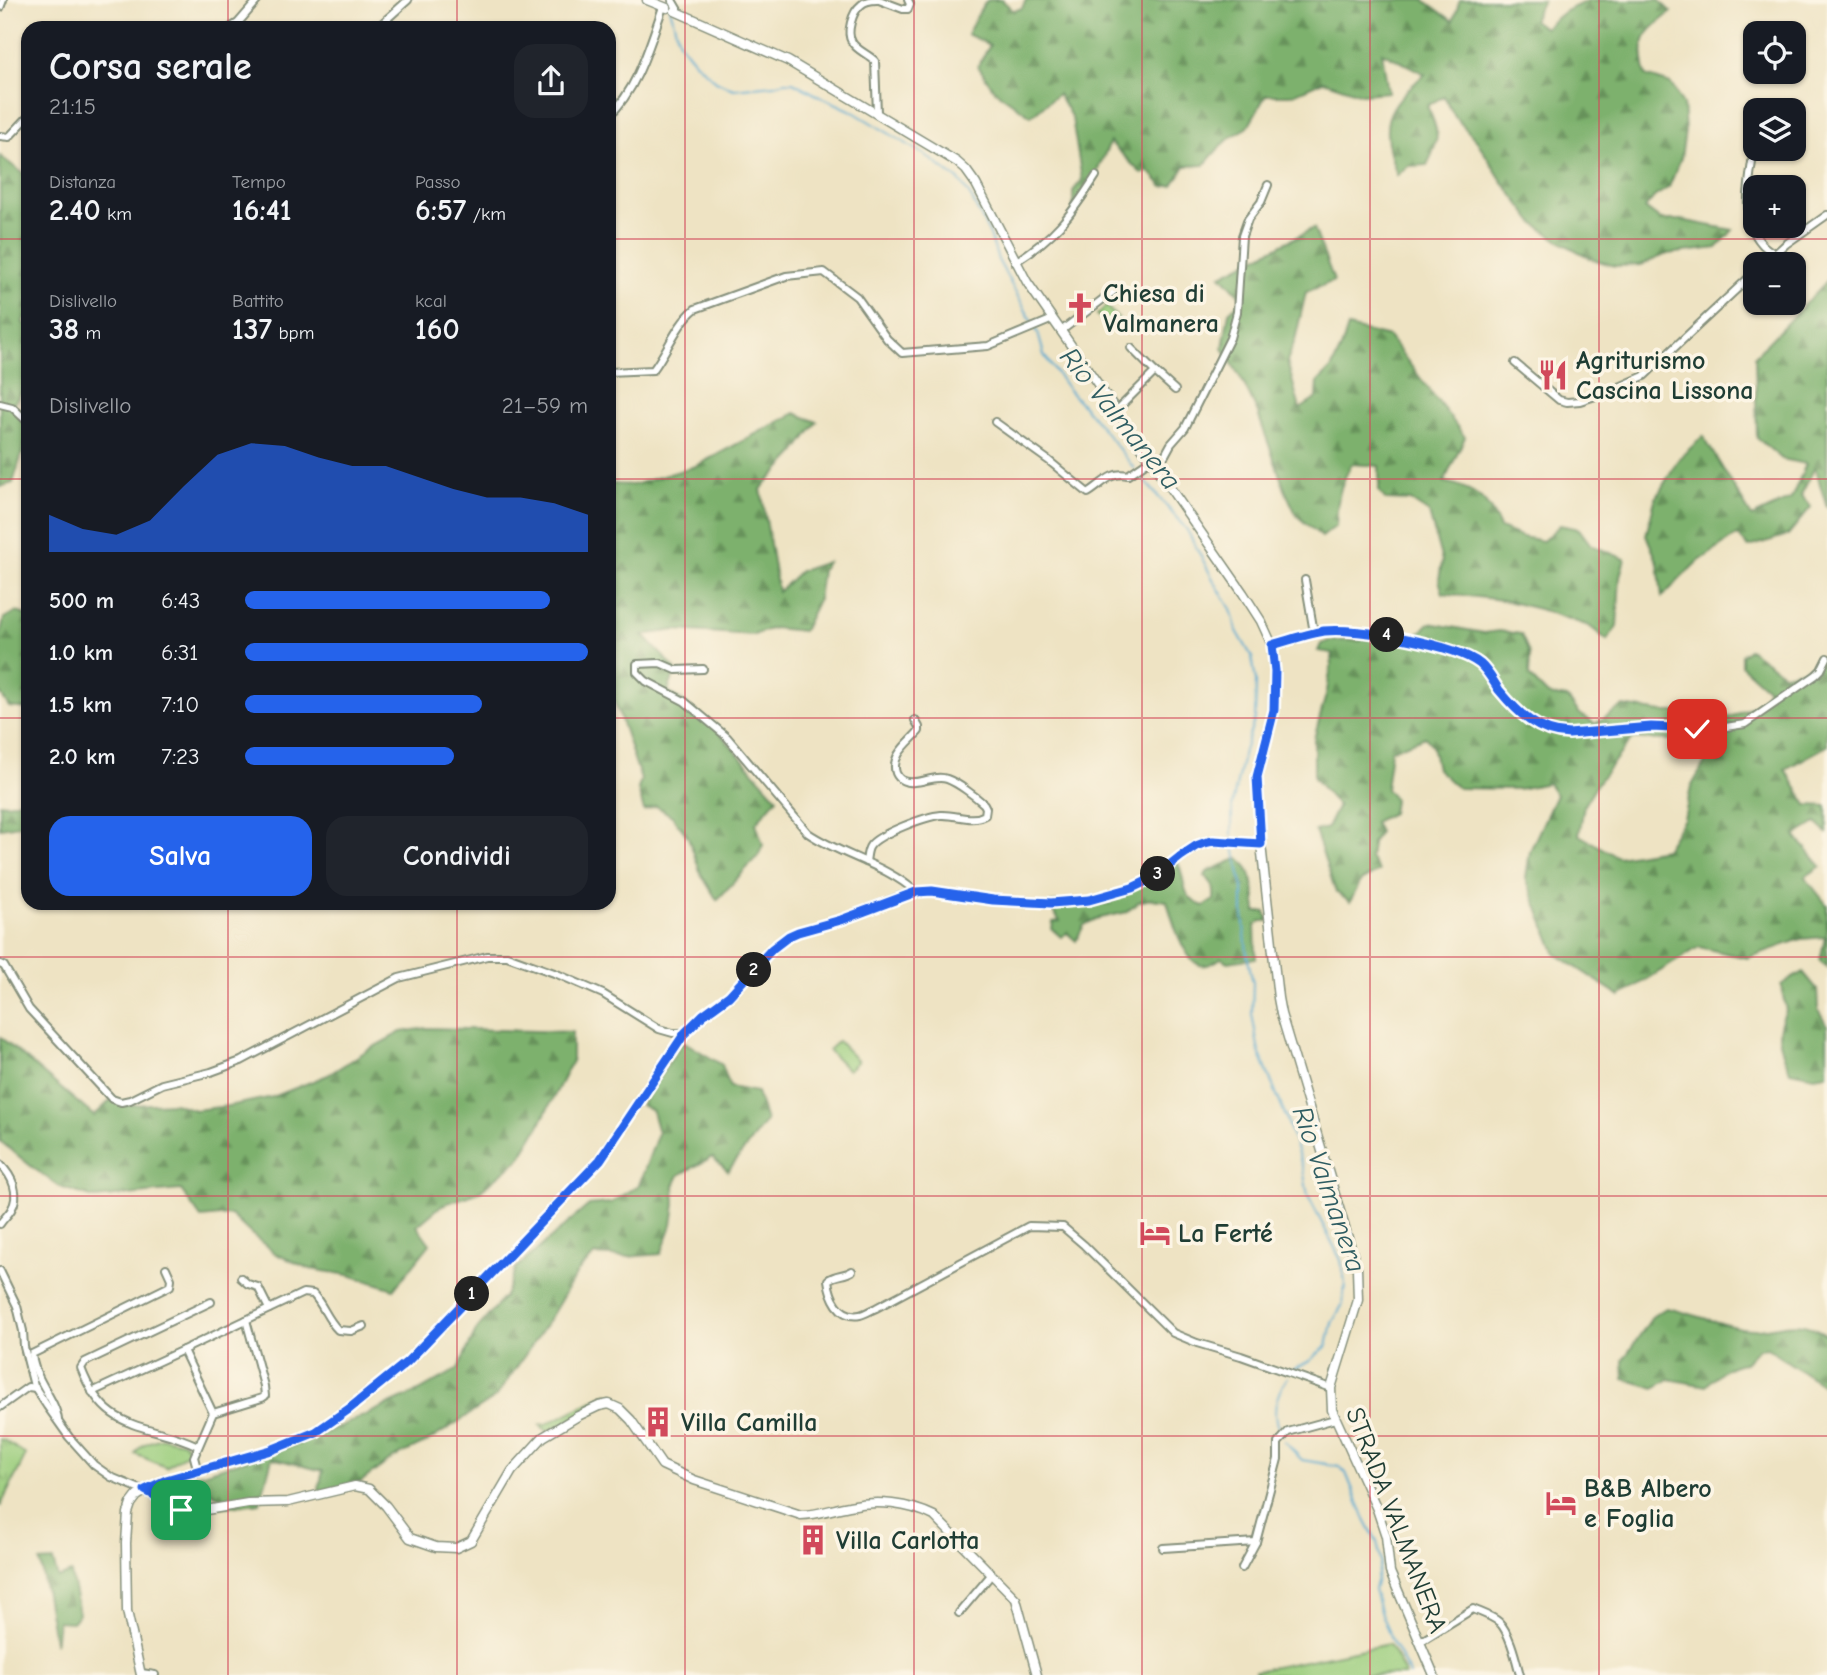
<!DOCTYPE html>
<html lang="it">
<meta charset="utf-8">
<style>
body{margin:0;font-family:"Comic Neue",sans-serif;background:#20242c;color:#f1f3f6;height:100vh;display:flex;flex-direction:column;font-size:26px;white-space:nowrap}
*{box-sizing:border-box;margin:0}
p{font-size:23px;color:#9ea1a6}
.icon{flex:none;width:38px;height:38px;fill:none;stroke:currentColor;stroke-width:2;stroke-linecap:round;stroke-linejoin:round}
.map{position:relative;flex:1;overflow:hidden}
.sheet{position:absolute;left:21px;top:21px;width:595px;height:889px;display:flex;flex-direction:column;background:#171b24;border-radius:21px;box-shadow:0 2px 5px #0004}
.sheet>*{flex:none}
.fabs{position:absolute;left:1743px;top:21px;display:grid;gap:14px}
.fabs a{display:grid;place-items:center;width:63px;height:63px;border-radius:14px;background:#171b24;box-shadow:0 2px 5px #0004;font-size:35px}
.pin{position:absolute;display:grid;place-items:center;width:60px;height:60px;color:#fff;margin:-30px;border-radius:14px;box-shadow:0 4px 10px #0006}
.km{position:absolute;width:35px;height:35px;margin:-18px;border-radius:50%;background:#222;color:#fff;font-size:19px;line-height:35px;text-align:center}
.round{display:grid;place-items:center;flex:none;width:74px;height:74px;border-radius:21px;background:#20242c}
.overview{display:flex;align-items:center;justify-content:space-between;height:119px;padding:0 28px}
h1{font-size:38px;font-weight:700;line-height:52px}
.stats{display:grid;grid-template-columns:repeat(3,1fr);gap:10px;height:119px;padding:7px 28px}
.stats div{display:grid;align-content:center}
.stats b{font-size:30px;font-weight:700}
.stats small{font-size:19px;font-weight:400}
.stats p{font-size:19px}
.chart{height:196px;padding:14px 28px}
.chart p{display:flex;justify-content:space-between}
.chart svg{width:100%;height:126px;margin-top:7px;fill:#2563eb;opacity:.7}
.button{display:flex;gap:14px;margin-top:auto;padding:14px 28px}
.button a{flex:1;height:80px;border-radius:21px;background:#2563eb;color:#fff;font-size:28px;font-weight:700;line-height:80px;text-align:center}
.button a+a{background:#20242c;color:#f1f3f6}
ul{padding:0 28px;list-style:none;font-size:23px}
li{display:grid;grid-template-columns:112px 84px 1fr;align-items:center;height:52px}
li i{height:18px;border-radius:9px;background:#2563eb}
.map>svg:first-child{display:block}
.grass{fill:url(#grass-tufts);stroke:#5e8659;stroke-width:2}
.forest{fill:url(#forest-firs);stroke:#4e7750;stroke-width:2;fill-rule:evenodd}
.park{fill:#9cce7e;stroke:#5e8659;stroke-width:2}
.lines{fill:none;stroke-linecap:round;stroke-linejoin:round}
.stream{stroke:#54a8cf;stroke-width:2}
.street-casing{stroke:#86907c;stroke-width:10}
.secondary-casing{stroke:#86907c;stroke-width:11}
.street{stroke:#fff;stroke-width:6}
.secondary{stroke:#fff;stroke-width:8}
.route-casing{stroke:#fff;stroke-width:14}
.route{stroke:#2563eb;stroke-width:9}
.grid{fill:none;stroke:#d1495b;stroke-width:2;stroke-opacity:0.55}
.labels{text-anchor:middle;stroke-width:7;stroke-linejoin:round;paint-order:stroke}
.poi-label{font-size:26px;font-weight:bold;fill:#1f3d34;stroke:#fcf5e5;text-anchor:start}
.street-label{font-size:26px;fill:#1f3d34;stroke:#fcf5e5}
.water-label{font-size:28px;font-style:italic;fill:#2f5d62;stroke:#fcf5e5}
</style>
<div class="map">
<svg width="1827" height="1675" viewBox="0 0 1827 1675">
<defs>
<pattern id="grass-tufts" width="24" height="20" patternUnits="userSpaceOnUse" patternTransform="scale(1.75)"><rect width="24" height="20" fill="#9cce7e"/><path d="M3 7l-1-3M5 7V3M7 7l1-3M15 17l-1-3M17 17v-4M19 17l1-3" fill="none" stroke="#7fa868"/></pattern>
<pattern id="forest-firs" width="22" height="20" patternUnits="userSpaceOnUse" patternTransform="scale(1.75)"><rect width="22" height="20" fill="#7db16d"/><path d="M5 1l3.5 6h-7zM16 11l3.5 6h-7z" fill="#66915a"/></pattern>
</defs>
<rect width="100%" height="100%" fill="#fcf5e5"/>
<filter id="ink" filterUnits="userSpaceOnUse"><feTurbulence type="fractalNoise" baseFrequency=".0143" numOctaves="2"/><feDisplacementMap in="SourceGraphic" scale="14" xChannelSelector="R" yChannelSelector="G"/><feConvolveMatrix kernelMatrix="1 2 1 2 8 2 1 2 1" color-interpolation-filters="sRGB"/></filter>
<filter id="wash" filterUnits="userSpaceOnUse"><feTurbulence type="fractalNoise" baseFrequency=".00686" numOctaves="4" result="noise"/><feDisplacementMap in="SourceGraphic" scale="28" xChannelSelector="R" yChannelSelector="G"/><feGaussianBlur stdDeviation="1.57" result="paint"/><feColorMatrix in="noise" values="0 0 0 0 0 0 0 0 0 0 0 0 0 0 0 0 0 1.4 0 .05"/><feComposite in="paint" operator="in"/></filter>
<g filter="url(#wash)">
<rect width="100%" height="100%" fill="#eee3c3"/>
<g class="grass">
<polygon points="607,1394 608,1401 547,1431 540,1425 543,1424 545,1425"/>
<polygon points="0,1439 4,1440 26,1455 0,1507"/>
</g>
<g class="forest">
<path d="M989 0H1002L1014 11 1022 8 1026 0H1424L1453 21 1460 0H1543L1533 20 1544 28 1565 11 1589 0H1659L1671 12C1642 36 1638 38 1646 76L1671 84 1683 104 1685 131 1681 158 1669 187 1654 197 1645 208 1661 220H1681L1733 230 1717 248 1667 254 1641 265 1615 266 1592 259 1564 244 1535 224 1502 181 1477 141 1455 117 1444 96 1427 106C1440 132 1440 139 1427 165L1408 166 1397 175C1379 123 1383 110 1425 74L1382 52 1388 92 1362 94 1323 81 1291 95H1266L1247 128 1231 137 1218 149 1204 165 1185 166 1173 185 1163 187 1149 171 1142 174 1110 142 1095 176 1073 210V191L1082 180 1072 118 1058 94 1031 116 994 90 978 66 990 45 967 34 985 2Z"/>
<polygon points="0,156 28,177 28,212 24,215 28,220 28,315 23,322 28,326 28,383 12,406 28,422 28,434 13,483 0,487"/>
<path d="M1314 228 1334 281 1306 292 1295 340 1287 361 1300 409 1317 398 1318 382 1331 369 1340 351 1348 327 1389 337 1465 437 1444 482C1475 488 1488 499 1500 528L1522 537 1543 541 1560 525 1579 529 1591 545 1625 559 1620 576 1617 627 1607 640 1589 626 1539 609 1502 600 1443 593 1439 580 1442 561 1429 513 1411 501 1386 500 1379 491V466L1352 464C1339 485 1337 502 1336 526L1322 537 1297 516 1285 490 1257 411 1243 382 1223 348 1229 312 1243 299 1221 275Z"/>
<polygon points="1827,281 1827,508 1815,467 1801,495 1811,507 1788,535 1749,547 1737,535 1695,564 1662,597 1658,563 1646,535 1655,500 1677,461 1703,436 1752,517 1791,499 1806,464 1782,459 1757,438 1755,356"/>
<polygon points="795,413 817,422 794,454 761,489 778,592 800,571 827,562 822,570 818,600 803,631 773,628 754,635 675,630 643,635 676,670 668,691 710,722 777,798 756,823 763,845 758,856 717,900 701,874 688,837 672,816 656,806 644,811 638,789 641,780 615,702 609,698 609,484 633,485 696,466"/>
<polygon points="17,612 28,616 28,709 9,707 0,693 0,636 4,618"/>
<path d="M1429 623 1484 633 1499 631 1521 634 1530 655 1529 676 1548 695 1567 698 1580 714 1595 724 1623 706 1662 712H1689L1718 719 1736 715 1762 701 1768 689 1741 665V655L1749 649 1784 674 1802 670 1827 658V746L1785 769 1807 805 1827 806V833L1816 823 1795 836 1821 866 1805 877 1827 905V967L1820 961 1825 937 1801 939 1747 958 1699 947 1620 996 1556 954 1526 878 1530 851 1556 795 1548 783 1518 789 1458 788 1437 769 1432 745 1425 737 1391 750 1386 789 1394 799 1392 813 1374 822 1379 832 1372 843 1370 858 1379 871 1361 881 1350 902 1336 892 1315 831 1327 828 1338 806 1314 778V739L1327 691 1333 653 1318 651 1321 644 1329 641 1363 640 1381 637 1414 643 1418 635ZM1681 728 1696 729 1706 761 1691 787 1684 819 1665 849 1618 857 1579 835 1584 805 1598 782 1632 739 1674 740Z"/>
<path d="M28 792V820L19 825 0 828V803C12 806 21 801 28 792Z"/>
<path d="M1239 858C1254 870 1255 893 1256 912H1265L1269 921H1262L1255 925 1256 958 1228 962 1221 958C1215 962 1208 967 1200 965 1183 960 1171 916 1167 901L1151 899 1138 902 1127 912 1096 919 1084 925 1076 941 1067 933 1061 937 1052 929 1053 922 1060 921 1052 910 1051 903 1089 900 1132 888 1176 860C1188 876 1177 898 1204 906L1214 900C1215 889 1213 883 1205 876L1207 872Z"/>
<path d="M1803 972 1817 989 1818 1010 1827 1026V1074L1814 1076 1790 1071C1781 1048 1773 1034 1786 1011L1781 985Z"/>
<polygon points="427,1028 572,1032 572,1061 539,1126 519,1159 477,1193 442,1205 417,1226 430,1244 394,1289 349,1275 310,1269 276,1254 250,1233 231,1215 201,1218 181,1190 94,1198 60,1187 32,1167 0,1141 0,1037 94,1116 112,1099 130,1105 174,1103 195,1110 228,1106 273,1097 328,1075 366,1051 401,1032"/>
<polygon points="683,1041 722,1065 730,1087 757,1092 766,1121 728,1171 712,1157 679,1175 674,1186 675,1204 672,1225 661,1254 626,1257 595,1255 578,1271 547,1323 496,1397 427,1442 393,1458 355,1486 320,1495 319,1487 323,1471 272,1458 260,1503 219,1507 224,1499 207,1490 202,1499 182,1492 179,1480 305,1442 419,1391 458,1369 477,1329 505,1296 516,1268 589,1205 611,1203 639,1185 658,1133 652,1111 641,1105"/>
<path d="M1666 1308C1691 1313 1716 1323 1741 1328 1775 1334 1792 1312 1827 1335V1388L1767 1348 1758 1349 1745 1363C1728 1364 1717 1374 1706 1386L1669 1379 1655 1388 1624 1379 1623 1360 1653 1316Z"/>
<polygon points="53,1561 58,1578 71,1573 79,1614 72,1622 58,1621 55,1644 40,1562"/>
</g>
<g class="park">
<polygon points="1106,306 1120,321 1111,330 1097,315"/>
<polygon points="838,1041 858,1061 848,1070 828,1050"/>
<path d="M163 1438 183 1442 190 1451 166 1467 135 1454C142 1443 151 1441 163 1438Z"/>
<polygon points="1389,1644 1406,1675 1256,1675 1255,1671"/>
</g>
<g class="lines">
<g class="stream">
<polyline points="670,8 679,42 697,64 716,81 733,89 774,85 785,82 793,82 815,94 850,110 925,155 960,181 972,199 990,235 998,260 1038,333 1044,355 1067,388 1095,419 1134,468"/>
<polyline points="1137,472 1187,530 1214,581 1231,609 1237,631 1252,657 1256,681 1255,718 1244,751 1232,805 1232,836"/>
<polyline points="1234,847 1243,888 1243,913 1247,954 1253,983 1252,1014 1259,1052 1286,1117 1303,1169 1308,1196 1341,1260 1345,1283 1343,1304 1332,1323 1327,1346 1308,1362 1294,1369 1292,1372"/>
<path d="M1282 1436C1270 1416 1275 1395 1288 1377"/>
<polyline points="1284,1441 1302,1460 1339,1466 1346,1473 1364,1517 1377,1542 1381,1561 1374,1590 1380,1611 1391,1639 1410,1675"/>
</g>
</g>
</g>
<g filter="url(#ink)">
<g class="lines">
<g class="street-casing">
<g id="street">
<polyline points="672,0 679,12"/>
<polyline points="879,0 903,9 908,9 910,4 908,0"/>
<polyline points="0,8 3,0"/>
<polyline points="230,28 238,23 258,0"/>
<polyline points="377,28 408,0"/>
<path d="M877 113 875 61C868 54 856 50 852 42 846 33 852 12 861 5 865 1 871 0 877 0"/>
<path d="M609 116C638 89 650 43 663 7"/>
<polyline points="0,136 9,137 28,117"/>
<path d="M1755 142C1751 175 1738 217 1762 244 1765 248 1771 251 1775 254L1786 244 1827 215"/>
<path d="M1015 262C1055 237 1071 215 1096 176"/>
<polyline points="1764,264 1775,254"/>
<polyline points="1061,331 1119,287"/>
<polyline points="1515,363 1559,400 1567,402 1580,401 1608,392 1644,376 1755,272"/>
<path d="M609 372 653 370C668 350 676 325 695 309L786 276 824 272 857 297 887 339 902 353 988 346 1053 319"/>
<polyline points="1155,372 1175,390"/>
<polyline points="0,404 12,407 28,422"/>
<polyline points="1116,411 1155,372 1131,348"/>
<path d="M995 422 1048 460 1088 493C1103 484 1110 471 1128 475L1150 460"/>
<polyline points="1152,463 1165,455 1171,444 1185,428 1230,338 1237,312 1242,236 1248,219 1261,202 1268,185"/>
<polyline points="1305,580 1314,633"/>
<polyline points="1272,645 1322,631 1333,631 1383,635 1434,645 1471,658 1480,664 1500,691 1529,720 1545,731 1557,734 1569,734 1651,727 1713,729 1745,724 1816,675 1821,670 1827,658"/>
<path d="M703 669 676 670 660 663 637 664V672L646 681 684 701 727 737 808 833C842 856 885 864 916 892"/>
<path d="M866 862C867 856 867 850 870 846 878 834 927 816 941 815 956 814 971 823 985 815L986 808 984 804C975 796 958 783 947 779 936 775 925 782 914 782 906 783 899 780 896 773 890 755 910 742 919 731V727L915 720"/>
<polyline points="0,964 4,966 29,1009 112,1099 121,1102 130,1100 162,1084 211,1072 241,1061 399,978 487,956 507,956 557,974 603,994 659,1029 673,1033 685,1033"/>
<path d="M0 1164C12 1176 21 1194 11 1210 8 1215 3 1219 0 1224"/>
<polyline points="0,1271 17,1306 23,1331 24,1347 34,1386 47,1406 69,1437 94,1465 111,1477 145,1491 166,1481 271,1450 316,1432 349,1409 407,1362 600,1160 685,1033 703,1015 729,996 772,949 789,936 798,932 841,920 901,896 916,892 932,891 993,900 1051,903 1089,900 1110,896 1132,888 1153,878 1181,857 1196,846 1204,843 1212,841 1261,844"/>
<path d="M852 1271C844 1276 836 1274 828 1280 830 1296 839 1319 860 1315 865 1314 871 1310 876 1308L1029 1226 1063 1227 1084 1245 1173 1333 1197 1343 1241 1356 1331 1388"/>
<polyline points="241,1278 248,1284 258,1287 269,1309"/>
<path d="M246 1320 303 1293 313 1294C324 1306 326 1318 338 1330L351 1331 364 1326"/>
<polyline points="92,1392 183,1350"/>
<polyline points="0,1407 28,1387 36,1388"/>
<path d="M58 1420C56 1399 34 1380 32 1354L170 1286 171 1279 166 1268"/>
<path d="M198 1446C146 1421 106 1435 81 1368L85 1362 211 1302"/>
<polyline points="198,1472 194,1457 213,1413 262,1398 265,1396 264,1386 246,1320 183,1350 213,1413"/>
<polyline points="1163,1548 1256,1542 1278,1459 1278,1443 1288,1432 1335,1419"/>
<polyline points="1242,1568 1256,1542"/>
<polyline points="959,1613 991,1575"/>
<path d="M1420 1642 1473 1609C1482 1613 1492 1616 1499 1622 1510 1633 1516 1660 1520 1675"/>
<polyline points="141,1673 155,1675"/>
</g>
</g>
<g class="secondary-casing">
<g id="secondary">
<polyline points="647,0 667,8"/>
<polyline points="675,11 788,61 957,162 966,170 976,184 1027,282 1243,593 1261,621 1272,645 1275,671 1274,710 1257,777 1261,844 1278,998 1281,1014 1357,1268 1358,1300 1331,1388 1332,1410 1377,1509 1386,1536 1390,1572 1434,1675"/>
<path d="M141 1675 127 1611 126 1543 128 1513 131 1504 137 1496 145 1491 181 1510 194 1512 248 1503 288 1502 355 1486 369 1489 386 1506 410 1538 436 1547 456 1548 471 1541 512 1471 543 1437 578 1416 599 1406 609 1404 620 1409 631 1420 662 1465 694 1480 801 1515C818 1515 832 1509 849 1506 877 1500 908 1503 934 1516L1016 1599 1037 1675"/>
</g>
</g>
<use href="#street" class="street"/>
<use href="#secondary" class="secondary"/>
</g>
</g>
<g class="lines" filter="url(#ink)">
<g class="route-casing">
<path id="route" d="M181 1510 145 1490 166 1480 271 1450 316 1432 349 1409 407 1362 600 1160 685 1033 703 1015 729 996 772 949 789 936 798 932 841 920 916 892 932 891 993 900 1051 903 1089 900 1132 888 1153 878 1181 856 1196 846 1204 843 1213 841 1261 844 1257 777 1274 710 1275 671 1272 645C1289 640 1307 634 1324 631 1356 627 1455 644 1480 664 1488 671 1493 681 1499 690 1518 713 1538 733 1569 734L1651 727 1697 729"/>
</g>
<use href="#route" class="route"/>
</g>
<path class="grid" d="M228 0V28M457 0V28M685 0V1675M914 0V1675M1142 0V1675M1370 0V1675M1599 0V1675M0 239H28M609 239H1827M0 479H28M609 479H1827M0 718H28M609 718H1827M228 903V1675M457 903V1675M0 957H1827M0 1196H1827M0 1436H1827"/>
<defs>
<g id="church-bare" transform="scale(2.415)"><path d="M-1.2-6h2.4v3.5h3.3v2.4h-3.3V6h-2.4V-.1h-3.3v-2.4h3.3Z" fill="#d1495b" stroke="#fcf5e5" stroke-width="2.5" paint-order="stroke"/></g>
<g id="restaurant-bare" transform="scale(2.415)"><path d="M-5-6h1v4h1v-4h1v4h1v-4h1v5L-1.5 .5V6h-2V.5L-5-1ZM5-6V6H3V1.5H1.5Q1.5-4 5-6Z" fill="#d1495b" stroke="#fcf5e5" stroke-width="2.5" paint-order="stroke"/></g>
<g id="hotel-bare" transform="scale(2.415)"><path d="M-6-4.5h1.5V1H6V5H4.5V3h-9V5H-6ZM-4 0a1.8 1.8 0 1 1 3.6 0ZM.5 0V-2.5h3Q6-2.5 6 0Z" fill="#d1495b" stroke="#fcf5e5" stroke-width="2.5" paint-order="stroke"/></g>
<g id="building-bare" transform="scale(2.415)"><path d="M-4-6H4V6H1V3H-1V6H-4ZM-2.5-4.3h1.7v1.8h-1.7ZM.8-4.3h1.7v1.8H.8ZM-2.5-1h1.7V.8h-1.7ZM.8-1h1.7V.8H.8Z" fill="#d1495b" stroke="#fcf5e5" stroke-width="2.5" paint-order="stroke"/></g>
</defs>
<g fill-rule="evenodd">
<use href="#church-bare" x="1080" y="308"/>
<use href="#restaurant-bare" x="1553" y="375"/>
<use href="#hotel-bare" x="1155" y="1233"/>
<use href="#building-bare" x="658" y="1422"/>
<use href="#hotel-bare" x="1561" y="1503"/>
<use href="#building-bare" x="813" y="1540"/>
</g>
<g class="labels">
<g class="poi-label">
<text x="1103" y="302">Chiesa di<tspan x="1103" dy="30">Valmanera</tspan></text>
<text x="1576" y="369">Agriturismo<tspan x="1576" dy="30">Cascina Lissona</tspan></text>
<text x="1178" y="1242">La Ferté</text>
<text x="681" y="1431">Villa Camilla</text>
<text x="1584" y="1497">B&amp;B Albero<tspan x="1584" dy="30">e Foglia</tspan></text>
<text x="836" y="1549">Villa Carlotta</text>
</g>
<g class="street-label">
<text transform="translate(1397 1520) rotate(69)" y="9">STRADA VALMANERA</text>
</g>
<g class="water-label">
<text transform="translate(1121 418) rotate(51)" y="10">Rio Valmanera</text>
<text transform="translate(1330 1189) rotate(71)" y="10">Rio Valmanera</text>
</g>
</g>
</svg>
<div class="fabs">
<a><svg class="icon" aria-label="locate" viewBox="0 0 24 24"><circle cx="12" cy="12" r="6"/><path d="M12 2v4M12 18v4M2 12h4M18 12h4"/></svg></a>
<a><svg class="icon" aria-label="layers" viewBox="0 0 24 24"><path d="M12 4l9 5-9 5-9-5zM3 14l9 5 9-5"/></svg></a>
<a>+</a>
<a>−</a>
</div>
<div class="pin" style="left:181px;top:1510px;background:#1e9e55"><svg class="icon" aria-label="arrive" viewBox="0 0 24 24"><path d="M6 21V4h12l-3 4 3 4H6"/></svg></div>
<div class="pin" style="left:1697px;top:729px;background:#d93025"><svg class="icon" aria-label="check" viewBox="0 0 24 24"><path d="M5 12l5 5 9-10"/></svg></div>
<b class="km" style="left:472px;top:1294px">1</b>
<b class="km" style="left:754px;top:970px">2</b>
<b class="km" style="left:1158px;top:874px">3</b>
<b class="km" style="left:1387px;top:635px">4</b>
<section class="sheet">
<div class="overview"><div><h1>Corsa serale</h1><p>21:15</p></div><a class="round"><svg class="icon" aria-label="share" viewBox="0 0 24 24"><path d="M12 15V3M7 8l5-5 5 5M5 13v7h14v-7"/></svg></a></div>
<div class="stats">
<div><p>Distanza</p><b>2.40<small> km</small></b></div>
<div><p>Tempo</p><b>16:41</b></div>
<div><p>Passo</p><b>6:57<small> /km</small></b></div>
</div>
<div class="stats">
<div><p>Dislivello</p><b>38<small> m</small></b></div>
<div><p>Battito</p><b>137<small> bpm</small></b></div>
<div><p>kcal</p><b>160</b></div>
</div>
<div class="chart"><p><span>Dislivello</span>21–59 m</p>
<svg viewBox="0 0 160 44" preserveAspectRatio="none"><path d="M0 44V31L10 36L20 38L30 33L40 21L50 10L60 6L70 7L80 11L90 14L100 14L110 18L120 22L130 25L140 25L150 27L160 31V44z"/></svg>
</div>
<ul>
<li><b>500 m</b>6:43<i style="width:89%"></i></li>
<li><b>1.0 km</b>6:31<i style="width:100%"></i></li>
<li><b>1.5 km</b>7:10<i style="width:69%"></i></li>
<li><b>2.0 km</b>7:23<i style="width:61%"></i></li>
</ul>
<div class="button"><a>Salva</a><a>Condividi</a></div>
</section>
</div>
